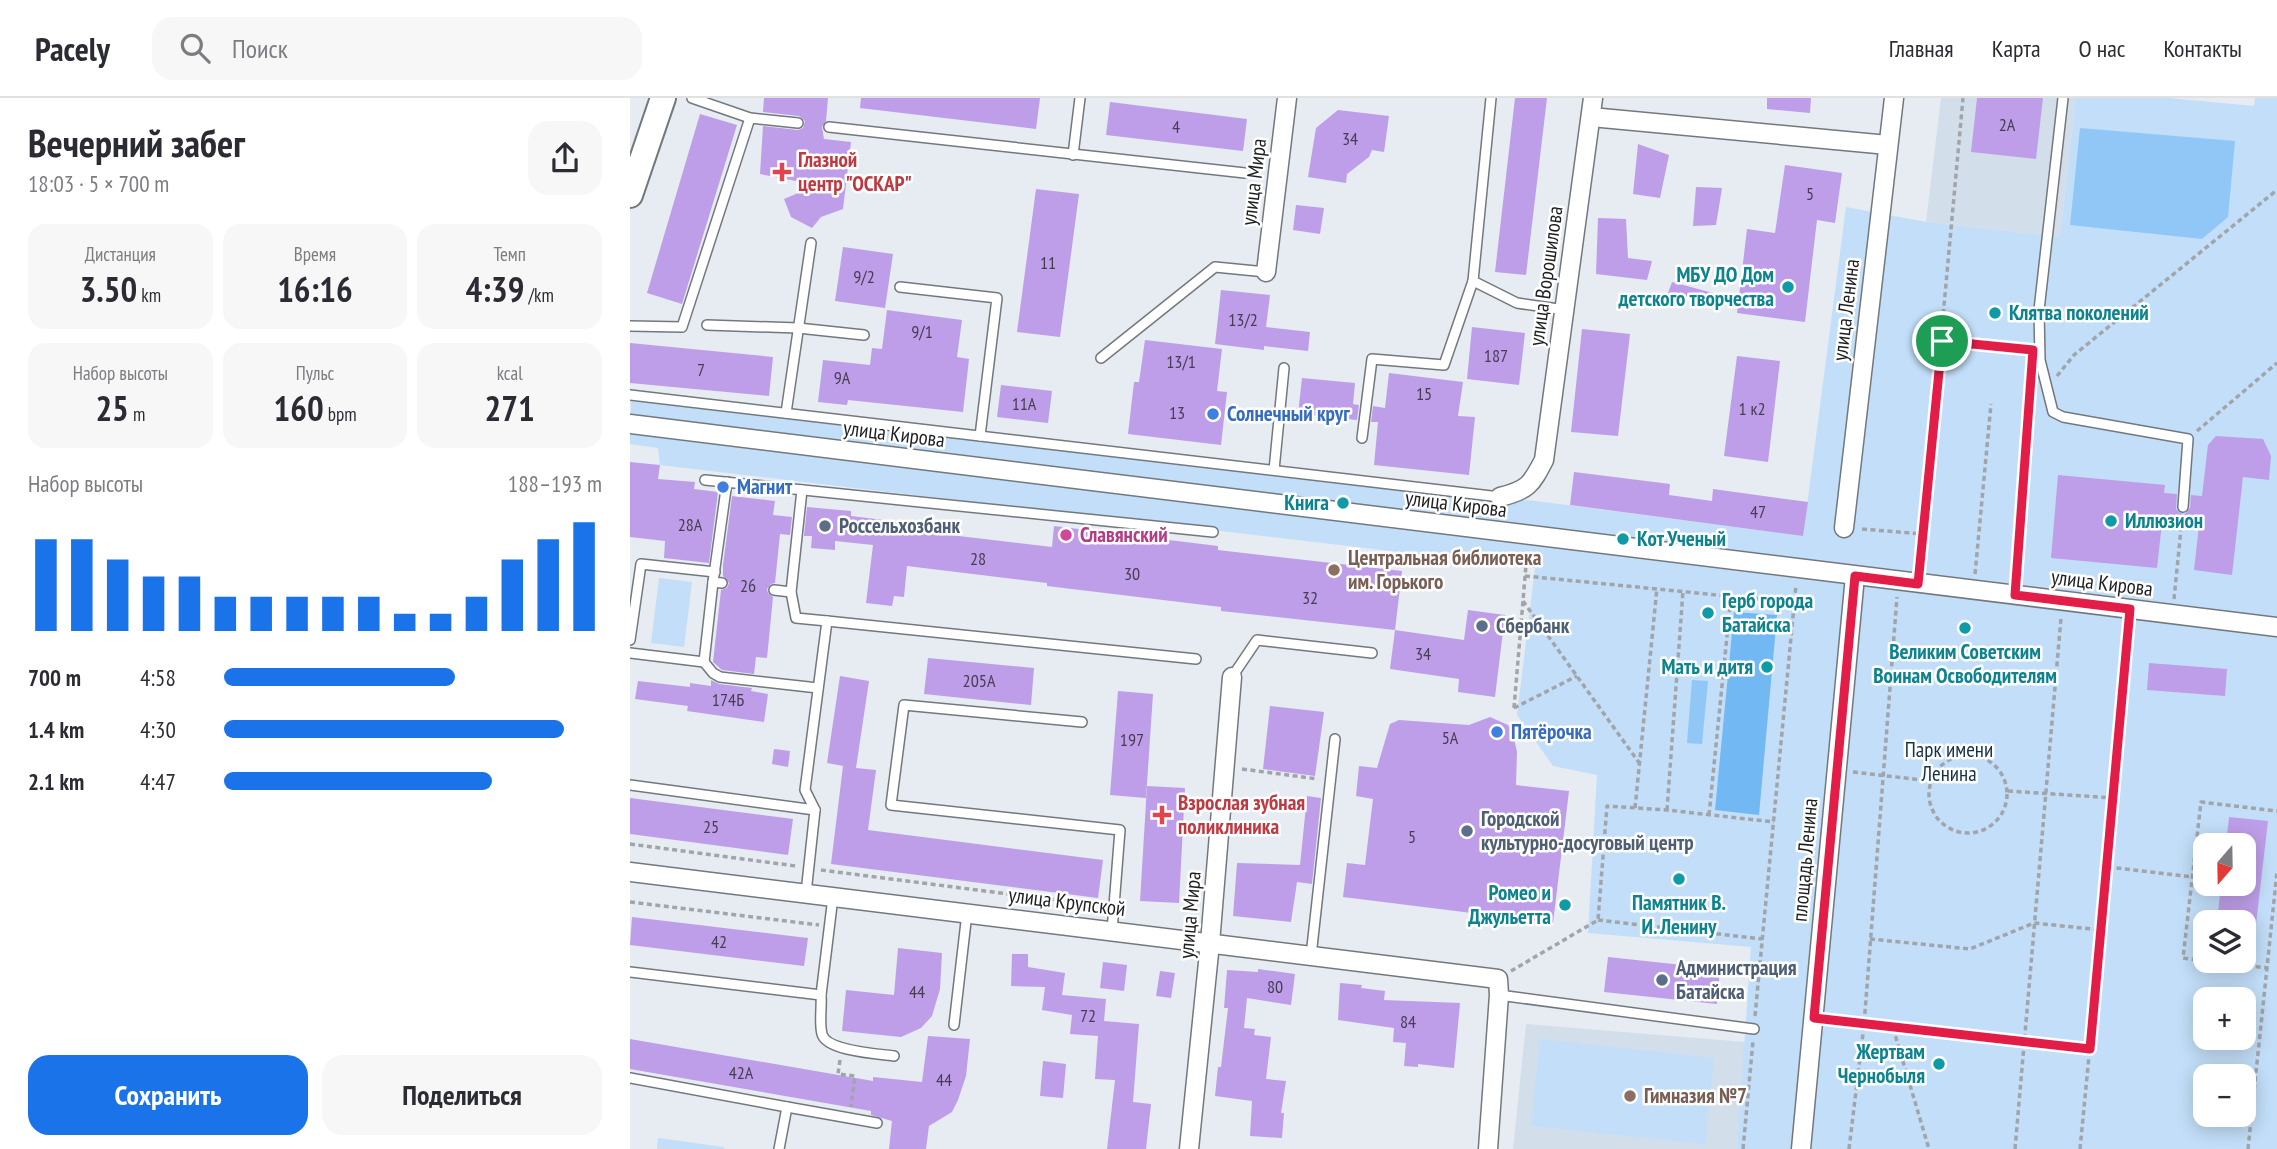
<!DOCTYPE html>
<html lang="ru">
<meta charset="utf-8">
<style>
body{margin:0;font-family:"PT Sans Narrow",sans-serif;background:#f7f7f7;color:#2b2b33;height:100vh;display:flex;flex-direction:column;font-size:26px;white-space:nowrap}
*{box-sizing:border-box;margin:0}
p{font-size:23px;color:#7c7c81}
.icon{flex:none;width:38px;height:38px;fill:none;stroke:currentColor;stroke-width:2;stroke-linecap:round;stroke-linejoin:round}
.map{position:relative;flex:1;overflow:hidden}
.drawer{display:flex;flex-direction:column;background:#fff;width:630px}
.drawer>*{flex:none}
.needle{width:46px;rotate:200deg}
.tools{position:absolute;left:1563px;top:735px;display:grid;gap:14px}
.tools a{display:grid;place-items:center;width:63px;height:63px;border-radius:14px;background:#fff;box-shadow:0 4px 18px #0003;font-size:35px}
.pin{position:absolute;display:grid;place-items:center;width:60px;height:60px;color:#fff;margin:-30px;border:4px solid #fff;border-radius:50%;box-shadow:0 2px 7px #0007}
.round{display:grid;place-items:center;flex:none;width:74px;height:74px;border-radius:21px;background:#f7f7f7}
.head{display:flex;align-items:center;justify-content:space-between;height:119px;padding:0 28px}
h1{font-size:38px;font-weight:600;line-height:52px}
.stats{display:grid;grid-template-columns:repeat(3,1fr);gap:10px;height:119px;padding:7px 28px}
.stats div{display:grid;align-content:center;border-radius:18px;background:#f7f7f7;text-align:center}
.stats b{font-size:35px;font-weight:600}
.stats small{font-size:19px;font-weight:400}
.stats p{font-size:19px}
.chart{height:196px;padding:14px 28px}
.chart p{display:flex;justify-content:space-between}
.chart svg{width:100%;height:126px;margin-top:7px;stroke:#1a73e8;stroke-width:6}
.action{display:flex;gap:14px;margin-top:auto;padding:14px 28px}
.action a{flex:1;height:80px;border-radius:21px;background:#1a73e8;color:#fff;font-size:28px;font-weight:600;line-height:80px;text-align:center}
.action a+a{background:#f7f7f7;color:#2b2b33}
ul{padding:0 28px;list-style:none;font-size:23px}
li{display:grid;grid-template-columns:112px 84px 1fr;align-items:center;height:52px}
li i{height:18px;border-radius:9px;background:#1a73e8}
header{display:flex;align-items:center;gap:42px;box-sizing:border-box;height:98px;padding:0 35px;background:#fff;border-bottom:2px solid #e1e1e2}
header strong{font-size:33px}
nav{display:flex;gap:38px;margin-inline-start:auto;font-size:24px}
.search{width:490px;height:63px;background:#f7f7f7;display:flex;align-items:center;gap:18px;box-sizing:border-box;padding:0 24px;border-radius:21px;color:#7c7c81;font-size:26px}
main{display:flex;flex:1;min-height:0}
.map>svg:first-child{display:block}
.built{fill:#d2dfea}
.green{fill:#c2def8;fill-rule:evenodd}
.forest{fill:#72b8f3}
.water{fill:#91c7f7}
.building{fill:#bf9ee9}
.lines{fill:none;stroke-linecap:round;stroke-linejoin:round}
.lane-casing{stroke:#73787d;stroke-width:12}
.street-casing{stroke:#73787d;stroke-width:21}
.secondary-casing{stroke:#73787d;stroke-width:28}
.path{stroke:#a1a5aa;stroke-width:3.5;stroke-dasharray:5 3.5;stroke-linecap:butt}
.lane{stroke:#fff;stroke-width:9}
.street{stroke:#fff;stroke-width:18}
.secondary{stroke:#fff;stroke-width:24}
.route-casing{stroke:#fff;stroke-width:14}
.route{stroke:#e11d48;stroke-width:9}
.health-dot{fill:#e0444e;stroke:#fff;stroke-width:2.5}
.culture-dot{fill:#0f9aa8;stroke:#fff;stroke-width:2.5}
.shop-dot{fill:#3f7fe0;stroke:#fff;stroke-width:2.5}
.service-dot{fill:#5c6f8a;stroke:#fff;stroke-width:2.5}
.hotel-dot{fill:#d1479c;stroke:#fff;stroke-width:2.5}
.education-dot{fill:#8d6e63;stroke:#fff;stroke-width:2.5}
.labels{text-anchor:middle;stroke-width:5;stroke-linejoin:round;paint-order:stroke}
.number-label{font-size:18px;fill:#453e52}
.health-label{font-size:21px;font-weight:bold;fill:#be3a42;stroke:#fff;text-anchor:start}
.street-label{font-size:21px;fill:#1c1e20;stroke:#fff}
.culture-label{font-size:21px;font-weight:bold;fill:#0d838f;stroke:#fff;text-anchor:end}
.shop-label{font-size:21px;font-weight:bold;fill:#366cbe;stroke:#fff;text-anchor:start}
.service-label{font-size:21px;font-weight:bold;fill:#4e5e75;stroke:#fff;text-anchor:start}
.hotel-label{font-size:21px;font-weight:bold;fill:#b23c85;stroke:#fff;text-anchor:start}
.education-label{font-size:21px;font-weight:bold;fill:#785e54;stroke:#fff;text-anchor:start}
.park-label{font-size:21px;fill:#133149;stroke:#fff}
</style>
<header>
<strong>Pacely</strong>
<div class="search"><svg class="icon" aria-label="search" viewBox="0 0 24 24"><circle cx="10" cy="10" r="6"/><path d="M15 15l6 6"/></svg>Поиск</div>
<nav><a>Главная</a><a>Карта</a><a>О нас</a><a>Контакты</a></nav>
</header>
<main>
<section class="drawer">
<div class="head"><div><h1>Вечерний забег</h1><p>18:03 · 5 × 700 m</p></div><a class="round"><svg class="icon" aria-label="share" viewBox="0 0 24 24"><path d="M12 15V3M7 8l5-5 5 5M5 13v7h14v-7"/></svg></a></div>
<div class="stats">
<div><p>Дистанция</p><b>3.50<small> km</small></b></div>
<div><p>Время</p><b>16:16</b></div>
<div><p>Темп</p><b>4:39<small> /km</small></b></div>
</div>
<div class="stats">
<div><p>Набор высоты</p><b>25<small> m</small></b></div>
<div><p>Пульс</p><b>160<small> bpm</small></b></div>
<div><p>kcal</p><b>271</b></div>
</div>
<div class="chart"><p><span>Набор высоты</span>188–193 m</p>
<svg viewBox="0 0 160 44" preserveAspectRatio="none"><path d="M5 44V12M15 44V12M25 44V19M35 44V25M45 44V25M55 44V32M65 44V32M75 44V32M85 44V32M95 44V32M105 44V38M115 44V38M125 44V32M135 44V19M145 44V12M155 44V6"/></svg>
</div>
<ul>
<li><b>700 m</b>4:58<i style="width:61%"></i></li>
<li><b>1.4 km</b>4:30<i style="width:90%"></i></li>
<li><b>2.1 km</b>4:47<i style="width:71%"></i></li>
</ul>
<div class="action"><a>Сохранить</a><a>Поделиться</a></div>
</section>
<div class="map">
<svg width="1647" height="1051" viewBox="0 0 1647 1051">
<rect width="100%" height="100%" fill="#e6ecf2"/>
<g class="built">
<polygon points="1311,0 1446,0 1430,139 1296,124"/>
<polygon points="896,926 1115,944 1107,1051 883,1051"/>
</g>
<g class="green">
<path d="M1446 0H1539L1624 8 1625 0H1647V1051H1107L1121 849 958 835 967 677 923 668 887 617 905 470 30 367 28 350 0 346 1 303 914 404 1173 438 1216 109 1296 124 1430 139ZM1575 747H1614V786H1575ZM1575 824H1614V863H1575ZM1575 901H1614V940H1575ZM1575 978H1614V1017H1575Z"/>
<polygon points="29,480 62,484 54,549 21,545"/>
<polygon points="910,941 1084,960 1075,1046 901,1028"/>
<polygon points="28,1040 94,1049 94,1051 27,1051"/>
</g>
<polygon class="forest" points="1104,514 1147,517 1129,717 1085,712"/>
<g class="water">
<polygon points="1450,30 1605,43 1598,119 1572,141 1440,127"/>
<polygon points="1062,582 1078,583 1072,646 1057,645"/>
</g>
<g class="building">
<polygon points="134,0 198,0 196,23 192,29 194,41 221,44 213,111 191,119 182,130 161,119 154,101 187,87 130,76 133,28 168,32 173,30 175,23 169,18 133,14"/>
<polygon points="231,0 410,0 406,31 230,10"/>
<polygon points="885,0 917,0 896,177 865,174"/>
<polygon points="1137,0 1181,0 1180,15 1137,11"/>
<polygon points="1347,0 1413,0 1406,61 1341,54"/>
<polygon points="480,4 617,21 613,53 476,37"/>
<polygon points="708,12 759,18 754,54 742,52 739,59 717,76 716,85 678,79 686,30"/>
<polygon points="70,16 107,27 52,206 17,195"/>
<polygon points="1008,46 1039,57 1030,100 1003,96"/>
<polygon points="1155,67 1212,75 1205,125 1187,122 1175,224 1107,215 1117,131 1145,135"/>
<polygon points="1066,89 1092,90 1086,127 1063,128"/>
<polygon points="406,91 449,96 430,239 387,234"/>
<polygon points="666,107 694,110 690,136 663,132"/>
<polygon points="968,120 996,121 998,160 1022,163 1017,182 966,176"/>
<polygon points="213,149 263,156 255,210 205,203"/>
<polygon points="1042,184 1083,195 1082,202 1037,198"/>
<polygon points="591,192 640,197 636,229 680,234 678,253 634,248 634,252 585,246"/>
<polygon points="257,212 332,222 327,259 339,261 333,314 218,302 217,307 188,304 193,262 240,267 242,250 252,251"/>
<polygon points="842,229 895,235 889,287 837,281"/>
<polygon points="952,231 1000,236 988,338 941,334"/>
<polygon points="515,242 592,251 587,293 597,294 591,347 498,336 504,284 509,284"/>
<polygon points="0,245 143,259 139,298 0,285"/>
<polygon points="1107,258 1150,263 1138,364 1094,358"/>
<polygon points="759,275 833,284 828,318 845,319 839,377 744,367 748,324 741,324 743,308 755,310"/>
<polygon points="672,280 725,285 723,306 729,307 727,322 668,316"/>
<polygon points="371,287 422,293 418,325 367,319"/>
<polygon points="1586,338 1633,341 1641,358 1639,382 1613,379 1602,477 1564,472 1569,428 1532,425 1527,470 1421,460 1428,377 1535,387 1534,395 1547,396 1546,411 1550,415 1555,416 1560,410 1561,397 1572,398 1578,347"/>
<polygon points="0,364 30,367 28,381 65,384 64,391 88,394 79,465 34,460 35,443 0,439"/>
<polygon points="944,374 1040,386 1039,397 1082,403 1083,391 1178,404 1173,438 940,407"/>
<polygon points="102,398 145,403 143,417 162,419 160,437 150,436 145,485 141,486 137,491 138,495 143,499 137,560 126,559 124,576 92,572 83,564 91,492 97,490 99,485 93,478 93,467"/>
<polygon points="177,409 221,413 221,418 295,427 295,434 422,449 424,428 588,448 588,452 772,473 765,532 591,513 591,509 417,488 417,485 277,468 274,499 264,498 262,508 236,505 243,447 205,443 205,452 181,450 182,438 174,438"/>
<polygon points="838,512 875,517 865,599 828,594 829,581 760,571 765,532 834,542"/>
<polygon points="298,560 404,570 401,607 294,596"/>
<polygon points="1519,565 1597,571 1595,598 1517,592"/>
<polygon points="210,578 239,583 226,670 246,672 238,732 473,762 468,800 201,766 213,668 219,669 197,665"/>
<polygon points="81,582 89,586 122,590 121,593 138,596 134,624 57,613 58,608 5,601 8,583 60,589 60,585 81,588"/>
<polygon points="488,593 523,596 516,700 480,697"/>
<polygon points="640,608 694,614 685,678 633,671"/>
<polygon points="860,619 878,627 883,636 887,654 886,687 939,693 923,825 713,799 717,765 735,767 743,701 726,698 729,668 747,670 760,626 769,622 839,627"/>
<polygon points="144,651 160,653 158,669 142,666"/>
<polygon points="517,688 555,690 549,805 510,803"/>
<polygon points="677,698 691,700 682,786 667,784 661,824 603,818 607,765 670,767"/>
<polygon points="0,700 163,721 158,757 0,736"/>
<polygon points="1599,719 1638,723 1623,852 1614,852 1614,824 1587,824 1591,786 1614,786 1614,747 1596,747"/>
<polygon points="2,819 178,840 174,868 0,847"/>
<polygon points="268,850 312,855 310,891 302,918 291,930 271,939 212,933 216,892 264,897"/>
<polygon points="382,856 398,856 398,869 435,875 432,897 476,901 474,923 509,926 503,1004 521,1006 516,1051 477,1051 485,982 465,981 468,938 440,936 442,917 412,912 415,889 381,888"/>
<polygon points="978,859 1090,871 1087,906 974,894"/>
<polygon points="473,864 497,867 494,893 470,890"/>
<polygon points="628,871 665,876 661,907 617,900 614,930 625,931 624,937 641,939 636,981 656,983 651,1015 654,1015 652,1040 620,1038 622,1003 585,998 588,969 591,969 598,910 594,910 597,872 628,874"/>
<polygon points="530,873 545,875 541,900 526,898"/>
<polygon points="710,885 732,887 731,890 755,893 754,902 830,905 824,970 788,966 788,969 774,968 776,945 763,944 764,930 708,922"/>
<polygon points="298,938 340,941 336,978 328,1002 322,1014 299,1028 296,1051 259,1051 262,1023 241,1017 241,1013 0,971 0,941 243,983 243,979 292,984"/>
<polygon points="413,963 436,966 433,1000 410,998"/>
</g>
<g class="lines">
<g class="lane-casing">
<g id="lane">
<polyline points="62,0 120,20 168,25"/>
<polyline points="861,0 843,183 887,205 935,212"/>
<polyline points="1433,0 1409,212 1410,262 1423,314 1433,319 1558,341 1553,409"/>
<polyline points="199,29 615,75"/>
<polyline points="443,57 450,0"/>
<polyline points="270,189 367,200 350,338"/>
<polyline points="77,227 168,230 234,237"/>
<polyline points="0,228 52,229 120,20"/>
<polyline points="471,260 585,169 636,174"/>
<polyline points="0,297 870,399"/>
<polyline points="156,315 181,145"/>
<polyline points="732,340 742,261 814,267 843,183"/>
<polyline points="644,372 654,270"/>
<polyline points="75,382 583,434"/>
<polyline points="172,392 161,494 166,520 197,523 175,692 185,712 176,795"/>
<polyline points="92,485 83,484 97,384"/>
<polyline points="144,492 161,494"/>
<polyline points="197,523 566,561"/>
<polyline points="0,542 11,466 85,474"/>
<polyline points="0,555 74,564 83,484"/>
<polyline points="74,564 83,575 90,579 188,590"/>
<polyline points="602,579 627,542 742,555"/>
<polyline points="452,624 274,607 261,707 490,732 482,833"/>
<polyline points="0,687 185,712"/>
<polyline points="681,858 705,641"/>
<polyline points="0,874 191,897 203,799"/>
<path d="M191 897C192 909 189 925 192 936 196 953 249 956 264 958"/>
<polyline points="869,897 1124,931"/>
<polyline points="324,927 337,815"/>
<polyline points="0,980 157,1009 149,1051"/>
<polyline points="157,1009 247,1025"/>
</g>
</g>
<g class="street-casing">
<g id="street">
<polyline points="961,19 1258,47"/>
<polyline points="636,174 657,0"/>
<polyline points="0,326 1647,529"/>
<path d="M870 399C898 392 901 387 914 362L963 0"/>
<polyline points="1214,430 1264,0"/>
<polyline points="0,774 868,881 869,897 858,1051"/>
<polyline points="559,1051 580,845 602,579"/>
<polyline points="1171,1051 1225,478"/>
</g>
</g>
<g class="secondary-casing">
<polyline id="secondary" points="0,97 33,0"/>
</g>
<g class="path">
<polyline points="1312,243 1397,251"/>
<polyline points="1427,278 1444,257 1647,92"/>
<polyline points="1567,333 1647,265"/>
<polyline points="1232,431 1293,436"/>
<polyline points="1290,470 1333,0"/>
<polyline points="1345,476 1361,306"/>
<polyline points="895,478 1148,503 1165,502"/>
<polyline points="1386,481 1401,283"/>
<polyline points="1544,501 1552,421"/>
<polyline points="893,503 1010,666"/>
<polyline points="884,610 897,455"/>
<polyline points="884,610 947,578"/>
<circle cx="1338" cy="696" r="39"/>
<polyline points="612,671 688,681"/>
<polyline points="1223,674 1301,683"/>
<polyline points="1378,693 1484,700"/>
<polyline points="1005,710 1027,490"/>
<polyline points="1037,712 1053,493"/>
<polyline points="1079,717 1101,498"/>
<polyline points="0,746 166,768"/>
<polyline points="1478,769 1563,779"/>
<polyline points="191,772 472,808"/>
<polyline points="0,804 189,827"/>
<polyline points="968,822 1132,841"/>
<polyline points="1240,841 1340,851 1404,825 1471,832"/>
<polyline points="1575,863 1553,860 1571,704 1647,713"/>
<polyline points="1575,863 1638,870"/>
<polyline points="881,873 968,822 977,708 1037,712 1144,724"/>
<polyline points="1125,918 1166,487"/>
<polyline points="1201,923 1460,951"/>
<polyline points="1263,930 1299,1051"/>
<polyline points="210,962 208,976 225,978 221,1009"/>
<polyline points="1113,1051 1123,943"/>
<polyline points="1219,1051 1234,927 1267,499"/>
<polyline points="1385,1051 1431,520"/>
<polyline points="1450,1051 1484,700 1498,527"/>
<polyline points="1618,1051 1647,774"/>
</g>
<use href="#lane" class="lane"/>
<use href="#street" class="street"/>
<use href="#secondary" class="secondary"/>
</g>
<g class="lines">
<g class="route-casing">
<polygon id="route" points="1312,243 1403,252 1385,497 1500,511 1460,951 1184,920 1225,478 1288,486"/>
</g>
<use href="#route" class="route"/>
</g>
<g class="health-dot">
<path d="M148.5 63.5h7v7h7v7h-7v7h-7v-7h-7v-7h7z"/>
<path d="M528.5 706.5h7v7h7v7h-7v7h-7v-7h-7v-7h7z"/>
</g>
<g class="culture-dot">
<circle cx="1158" cy="189" r="7"/>
<circle cx="1365" cy="215" r="7"/>
<circle cx="713" cy="405" r="7"/>
<circle cx="1481" cy="423" r="7"/>
<circle cx="993" cy="441" r="7"/>
<circle cx="1078" cy="515" r="7"/>
<circle cx="1335" cy="530" r="7"/>
<circle cx="1137" cy="569" r="7"/>
<circle cx="1049" cy="781" r="7"/>
<circle cx="935" cy="807" r="7"/>
<circle cx="1309" cy="966" r="7"/>
</g>
<g class="shop-dot">
<circle cx="583" cy="316" r="7"/>
<circle cx="93" cy="389" r="7"/>
<circle cx="867" cy="634" r="7"/>
</g>
<g class="service-dot">
<circle cx="195" cy="428" r="7"/>
<circle cx="852" cy="528" r="7"/>
<circle cx="837" cy="733" r="7"/>
<circle cx="1032" cy="882" r="7"/>
</g>
<circle class="hotel-dot" cx="436" cy="437" r="7"/>
<g class="education-dot">
<circle cx="704" cy="472" r="7"/>
<circle cx="1000" cy="998" r="7"/>
</g>
<g class="labels">
<g class="number-label">
<text x="1377" y="33">2А</text>
<text x="546" y="35">4</text>
<text x="720" y="47">34</text>
<text x="1180" y="102">5</text>
<text x="418" y="171">11</text>
<text x="234" y="185">9/2</text>
<text x="613" y="228">13/2</text>
<text x="292" y="240">9/1</text>
<text x="866" y="264">187</text>
<text x="551" y="270">13/1</text>
<text x="71" y="278">7</text>
<text x="212" y="286">9А</text>
<text x="794" y="302">15</text>
<text x="394" y="312">11А</text>
<text x="1122" y="317">1 к2</text>
<text x="547" y="321">13</text>
<text x="1128" y="420">47</text>
<text x="60" y="433">28А</text>
<text x="348" y="467">28</text>
<text x="502" y="482">30</text>
<text x="118" y="494">26</text>
<text x="680" y="506">32</text>
<text x="793" y="562">34</text>
<text x="349" y="589">205А</text>
<text x="98" y="608">174Б</text>
<text x="820" y="646">5А</text>
<text x="502" y="648">197</text>
<text x="81" y="735">25</text>
<text x="782" y="745">5</text>
<text x="89" y="850">42</text>
<text x="645" y="895">80</text>
<text x="287" y="900">44</text>
<text x="458" y="924">72</text>
<text x="778" y="930">84</text>
<text x="111" y="981">42А</text>
<text x="314" y="988">44</text>
</g>
<g class="health-label">
<text x="168" y="69">Глазной<tspan x="168" dy="24">центр "ОСКАР"</tspan></text>
<text x="548" y="712">Взрослая зубная<tspan x="548" dy="24">поликлиника</tspan></text>
</g>
<g class="street-label">
<text transform="translate(624 84) rotate(-83)" y="7">улица Мира</text>
<text transform="translate(916 178) rotate(-82)" y="7">улица Ворошилова</text>
<text transform="translate(1216 212) rotate(-83)" y="7">улица Ленина</text>
<text transform="translate(264 336) rotate(7)" y="7">улица Кирова</text>
<text transform="translate(826 406) rotate(7)" y="7">улица Кирова</text>
<text transform="translate(1472 485) rotate(7)" y="7">улица Кирова</text>
<text transform="translate(1175 762) rotate(-85)" y="7">площадь Ленина</text>
<text transform="translate(437 804) rotate(7)" y="7">улица Крупской</text>
<text transform="translate(560 817) rotate(-85)" y="7">улица Мира</text>
</g>
<g class="culture-label">
<text x="1144" y="184">МБУ ДО Дом<tspan x="1144" dy="24">детского творчества</tspan></text>
<text x="1379" y="222" text-anchor="start">Клятва поколений</text>
<text x="699" y="412">Книга</text>
<text x="1495" y="430" text-anchor="start">Иллюзион</text>
<text x="1007" y="448" text-anchor="start">Кот Ученый</text>
<text x="1092" y="510" text-anchor="start">Герб города<tspan x="1092" dy="24">Батайска</tspan></text>
<text x="1335" y="561" text-anchor="middle">Великим Советским<tspan x="1335" dy="24">Воинам Освободителям</tspan></text>
<text x="1123" y="576">Мать и дитя</text>
<text x="921" y="802">Ромео и<tspan x="921" dy="24">Джульетта</tspan></text>
<text x="1049" y="812" text-anchor="middle">Памятник В.<tspan x="1049" dy="24">И. Ленину</tspan></text>
<text x="1295" y="961">Жертвам<tspan x="1295" dy="24">Чернобыля</tspan></text>
</g>
<g class="shop-label">
<text x="597" y="323">Солнечный круг</text>
<text x="107" y="396">Магнит</text>
<text x="881" y="641">Пятёрочка</text>
</g>
<g class="service-label">
<text x="209" y="435">Россельхозбанк</text>
<text x="866" y="535">Сбербанк</text>
<text x="851" y="728">Городской<tspan x="851" dy="24">культурно-досуговый центр</tspan></text>
<text x="1046" y="877">Администрация<tspan x="1046" dy="24">Батайска</tspan></text>
</g>
<g class="hotel-label">
<text x="450" y="444">Славянский</text>
</g>
<g class="education-label">
<text x="718" y="467">Центральная библиотека<tspan x="718" dy="24">им. Горького</tspan></text>
<text x="1014" y="1005">Гимназия №7</text>
</g>
<g class="park-label">
<text x="1319" y="659">Парк имени<tspan x="1319" dy="24">Ленина</tspan></text>
</g>
</g>
</svg>
<div class="tools">
<a><svg class="needle" viewBox="-14 -14 28 28"><path d="M0-13l5 13h-10z" fill="#e53935"/><path d="M0 13l5-13h-10z" fill="#7c7c81"/></svg></a>
<a><svg class="icon" aria-label="layers" viewBox="0 0 24 24"><path d="M12 4l9 5-9 5-9-5zM3 14l9 5 9-5"/></svg></a>
<a>+</a>
<a>−</a>
</div>
<div class="pin" style="left:1312px;top:243px;background:#1e9e55"><svg class="icon" aria-label="arrive" viewBox="0 0 24 24"><path d="M6 21V4h12l-3 4 3 4H6"/></svg></div>
</div>
</main>
